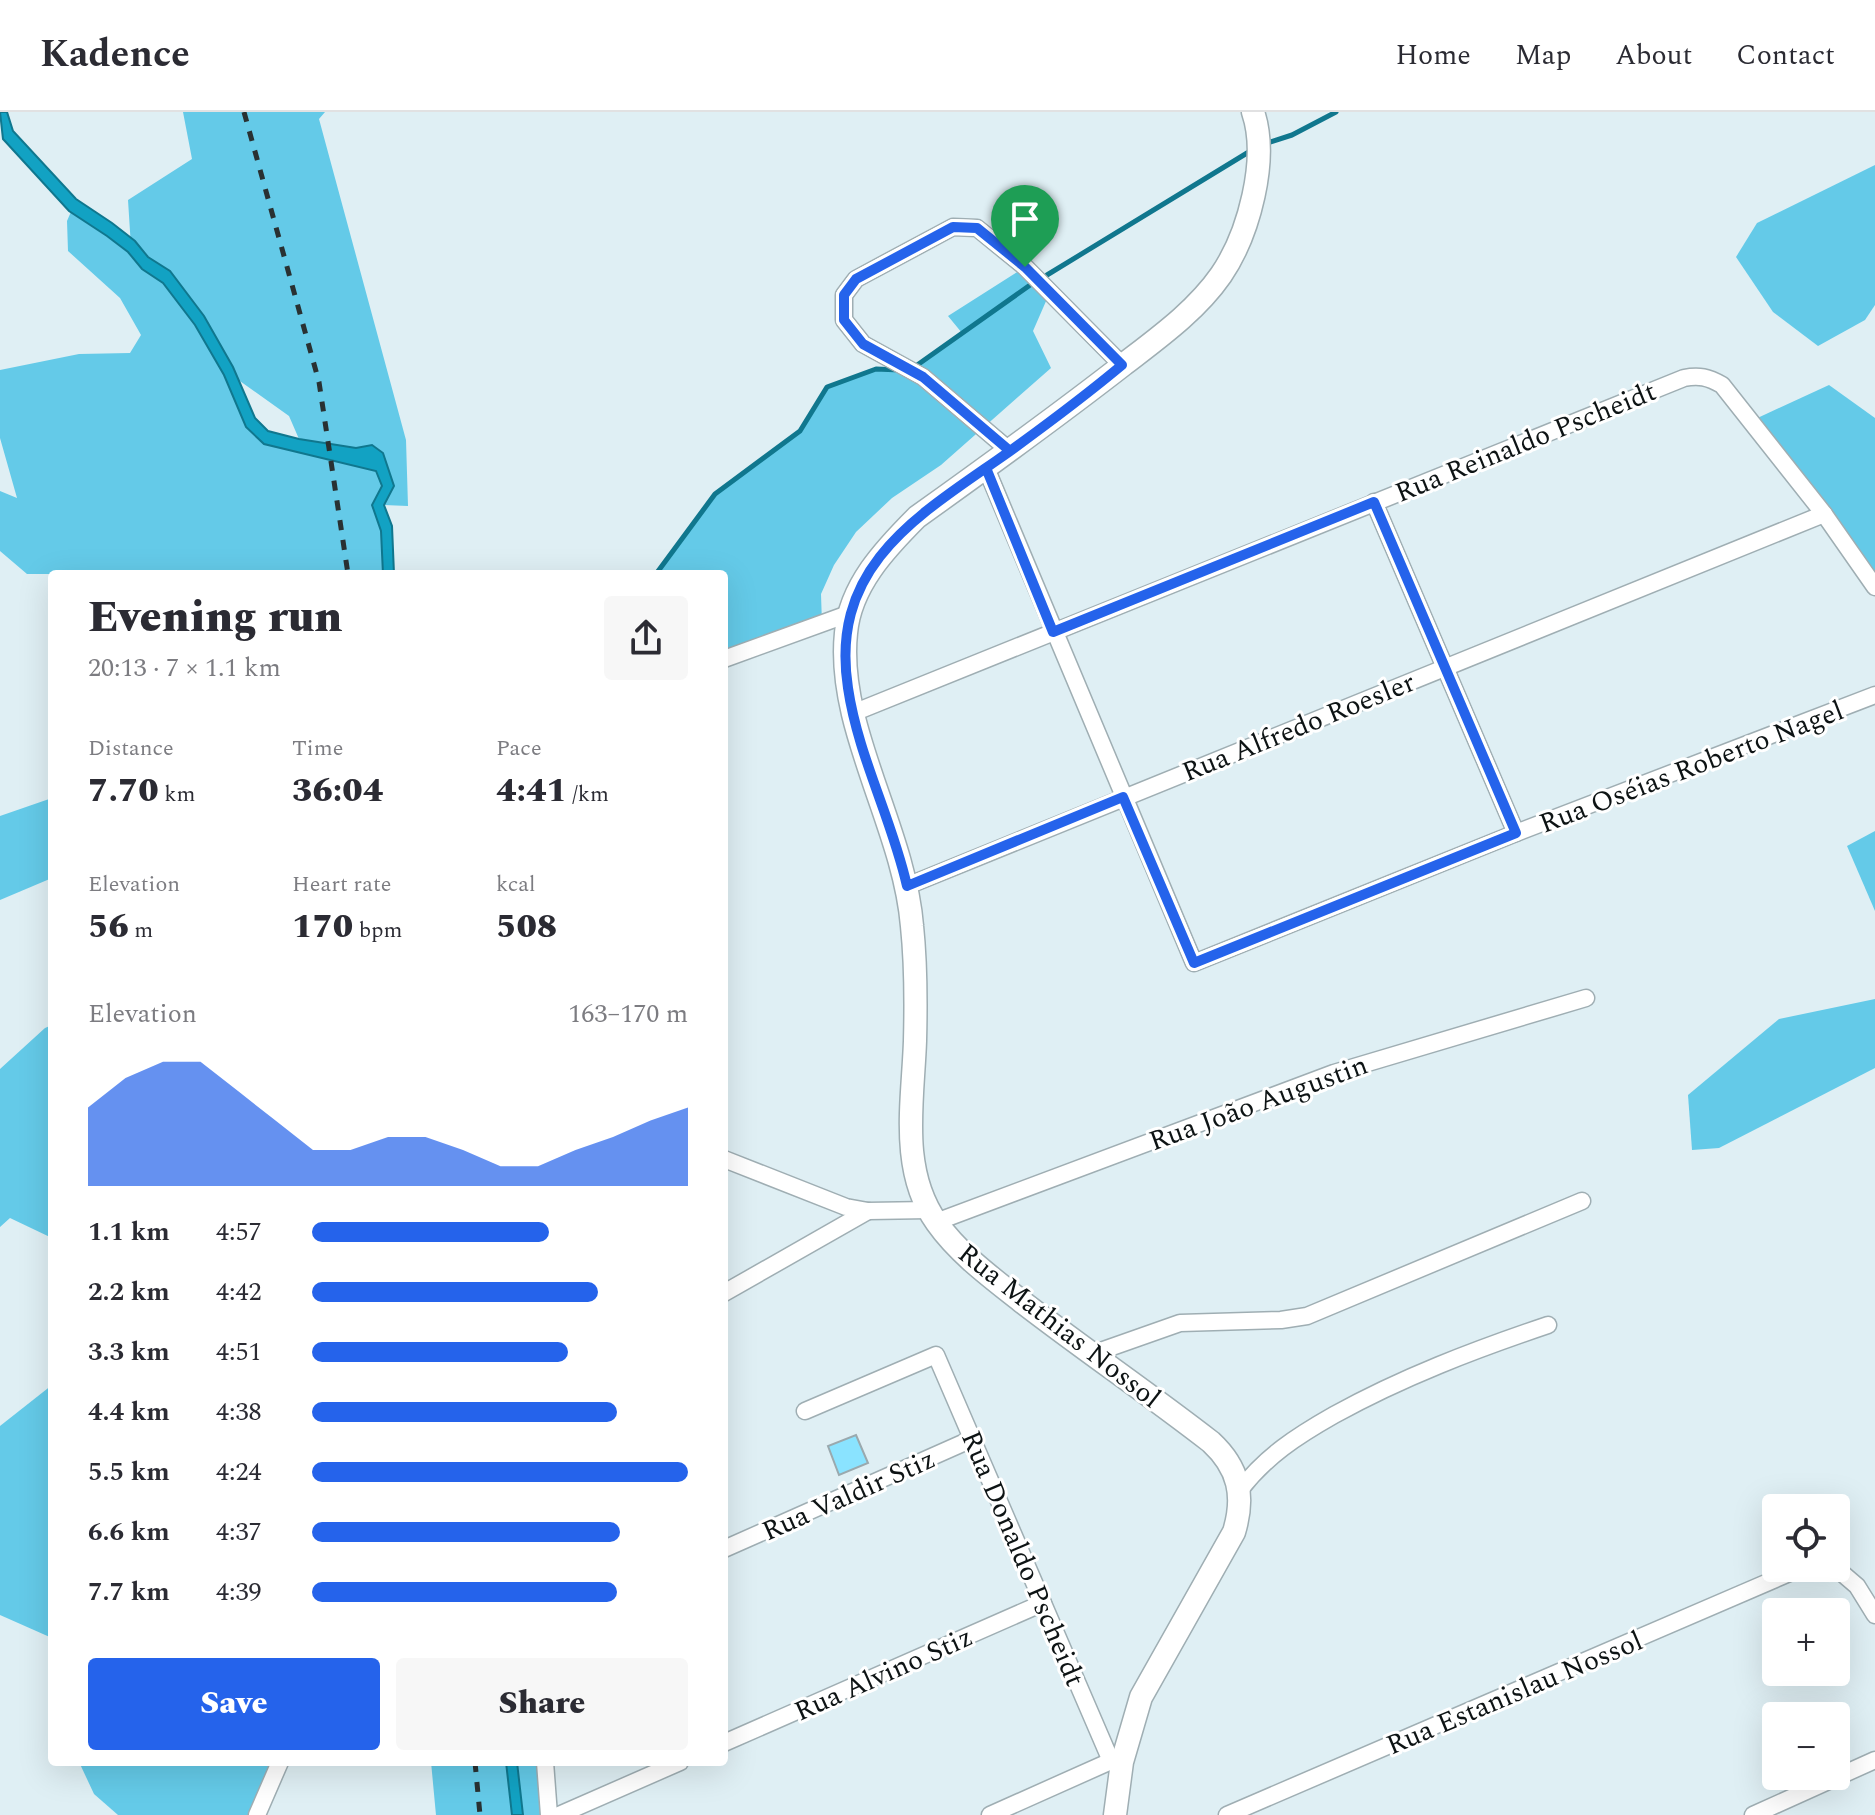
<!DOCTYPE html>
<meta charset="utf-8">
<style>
body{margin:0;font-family:Spectral,serif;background:#f7f7f7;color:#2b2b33;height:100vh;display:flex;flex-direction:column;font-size:30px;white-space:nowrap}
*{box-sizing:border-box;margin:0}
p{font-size:26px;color:#7c7c81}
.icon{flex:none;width:44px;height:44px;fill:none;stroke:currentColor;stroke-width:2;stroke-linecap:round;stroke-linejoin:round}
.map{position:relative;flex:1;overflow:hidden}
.side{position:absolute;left:48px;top:458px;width:680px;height:1196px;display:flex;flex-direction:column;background:#fff;border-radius:8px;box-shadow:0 8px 32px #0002}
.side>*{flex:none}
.fabs{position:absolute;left:1762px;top:1382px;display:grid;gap:16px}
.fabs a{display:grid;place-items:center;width:88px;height:88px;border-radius:8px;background:#fff;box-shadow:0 8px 32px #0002;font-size:40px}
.pin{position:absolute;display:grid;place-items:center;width:68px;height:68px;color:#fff;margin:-82px -34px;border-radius:50% 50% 50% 0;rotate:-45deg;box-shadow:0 0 8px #0007}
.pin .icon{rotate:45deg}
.round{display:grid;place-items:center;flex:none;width:84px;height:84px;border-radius:8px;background:#f7f7f7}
.overview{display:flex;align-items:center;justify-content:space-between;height:136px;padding:0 40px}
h1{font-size:44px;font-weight:800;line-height:60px}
.stats{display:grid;grid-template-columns:repeat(3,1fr);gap:12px;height:136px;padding:8px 40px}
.stats div{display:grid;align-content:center}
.stats b{font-size:34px;font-weight:800}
.stats small{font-size:22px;font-weight:400}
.stats p{font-size:22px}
.chart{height:224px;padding:16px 40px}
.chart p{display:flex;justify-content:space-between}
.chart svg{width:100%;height:144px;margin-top:8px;fill:#2563eb;opacity:.7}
.primary-button{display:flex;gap:16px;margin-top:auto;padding:16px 40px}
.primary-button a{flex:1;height:92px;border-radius:8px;background:#2563eb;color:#fff;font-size:32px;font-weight:800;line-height:92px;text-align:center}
.primary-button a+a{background:#f7f7f7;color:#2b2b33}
ul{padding:0 40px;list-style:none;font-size:26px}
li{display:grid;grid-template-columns:128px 96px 1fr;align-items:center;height:60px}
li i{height:20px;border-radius:10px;background:#2563eb}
header{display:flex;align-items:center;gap:48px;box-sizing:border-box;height:112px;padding:0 40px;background:#fff;border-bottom:2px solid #e1e1e2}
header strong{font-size:38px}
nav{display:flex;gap:44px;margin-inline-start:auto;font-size:28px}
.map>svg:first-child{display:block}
.green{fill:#64cae8}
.water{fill:#12a2c3;stroke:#10778e;stroke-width:2}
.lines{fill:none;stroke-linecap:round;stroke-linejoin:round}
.stream{stroke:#10778e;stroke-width:5}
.building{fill:#8ae3ff;stroke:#9aa9ae;stroke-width:2}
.street-casing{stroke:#9faeb3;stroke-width:19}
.secondary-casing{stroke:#9faeb3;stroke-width:25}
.street{stroke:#fff;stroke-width:16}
.secondary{stroke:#fff;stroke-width:22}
.rail{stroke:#293132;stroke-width:5;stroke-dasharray:10 10;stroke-linecap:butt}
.route-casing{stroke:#fff;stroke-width:16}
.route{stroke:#2563eb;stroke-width:10}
.labels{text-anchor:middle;stroke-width:6;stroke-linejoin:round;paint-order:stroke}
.street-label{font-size:28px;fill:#0d1314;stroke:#fff}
</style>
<header>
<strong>Kadence</strong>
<nav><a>Home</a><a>Map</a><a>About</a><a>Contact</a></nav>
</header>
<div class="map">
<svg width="1875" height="1703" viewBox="0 0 1875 1703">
<rect width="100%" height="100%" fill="#dfeff4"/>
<g class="green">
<polygon points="183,0 325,0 319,7 406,328 408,394 384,393 394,374 383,341 372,333 356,336 299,327 289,304 230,262 267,328 379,348 388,375 378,394 388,462 27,462 0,439 0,379 17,386 0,326 0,258 79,242 130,241 141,223 120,186 68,139 67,109 73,95 131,135 128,88 192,47"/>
<polygon points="1875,53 1875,193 1865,208 1818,234 1773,200 1736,145 1757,111"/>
<polygon points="1025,155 1050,180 1033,219 1051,256 941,353 892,386 856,420 834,453 821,482 822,512 724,547 724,462 656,462 715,382 800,319 827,275 876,257 910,259 962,221 948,204"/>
<polygon points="1829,273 1875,306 1875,475 1751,309"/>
<polygon points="52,686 52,766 0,788 0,704"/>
<polygon points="1875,719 1875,799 1847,734"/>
<polygon points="1875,887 1875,956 1719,1036 1692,1038 1688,983 1779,907"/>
<polygon points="52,913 52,1126 10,1106 0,1115 0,957 45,916"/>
<polygon points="52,1273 52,1526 0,1503 0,1314"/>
<polygon points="79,1650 280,1650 257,1703 118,1703 94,1682"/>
<polygon points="431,1650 545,1650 549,1703 436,1703"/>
</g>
<g class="water">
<polygon points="0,0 7,0 13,19 76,87 112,111 135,129 148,145 170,159 204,204 233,255 255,306 268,319 299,327 356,336 372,333 383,341 394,374 384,393 392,414 394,462 383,462 381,419 372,393 382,374 376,359 264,332 246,315 224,263 195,213 163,171 142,157 128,140 107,124 69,99 3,27"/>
<polygon points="506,1650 517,1650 523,1703 512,1703"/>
</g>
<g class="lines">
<g class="stream">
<polyline points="1264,32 1292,23 1336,0"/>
<polyline points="1047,163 1252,38"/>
<polyline points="913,256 1033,171"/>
<polyline points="656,462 715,382 800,319 827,275 876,257 900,258"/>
</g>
</g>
<polygon class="building" points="856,1323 868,1351 839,1363 828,1334"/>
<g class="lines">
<g class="street-casing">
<g id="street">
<polyline points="1010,339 923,265 863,232 844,208 844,183 856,167 953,115 977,116 1025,155 1122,253"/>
<polyline points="986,356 1194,851 1516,721 1875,583"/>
<polyline points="1374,390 1516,721"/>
<polyline points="724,547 848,502"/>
<path d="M853 601 1684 266C1699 263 1708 265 1722 273L1824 402 1875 475"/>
<polyline points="907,774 1824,402"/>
<polyline points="724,1047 846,1095 868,1099 929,1098"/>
<polyline points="936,1110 1334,961 1586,886"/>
<polyline points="724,1181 868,1099"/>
<polyline points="1092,1242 1180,1211 1281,1208 1307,1204 1582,1089"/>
<polyline points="805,1299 936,1243 1111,1649"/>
<path d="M1240 1378C1266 1344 1297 1324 1334 1303 1403 1265 1474 1238 1548 1213"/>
<polyline points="724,1437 972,1327"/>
<polyline points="1836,1456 1857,1474 1875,1503"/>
<polyline points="724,1631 1043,1491"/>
<polyline points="545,1650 549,1703"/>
<polyline points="257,1703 280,1650"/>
<polyline points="559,1703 680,1650"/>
<polyline points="990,1703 1111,1649 1121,1650"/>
<polyline points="1227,1703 1801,1456"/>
<polyline points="1753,1703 1875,1648"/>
</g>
</g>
<g class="secondary-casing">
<path id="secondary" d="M1115 1703 1122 1650 1141 1585 1234 1420C1245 1384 1239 1356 1211 1330 1148 1281 1083 1237 1021 1189 992 1166 959 1142 937 1111 899 1058 913 989 915 929 916 891 916 852 912 814 904 715 836 616 846 521 850 474 885 437 917 405 987 355 1056 305 1123 253 1158 226 1196 199 1221 163 1249 122 1269 47 1253 0"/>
</g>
<use href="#street" class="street"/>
<use href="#secondary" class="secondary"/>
<g class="rail">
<polyline points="244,0 319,270 348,462"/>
<polyline points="475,1650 480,1703"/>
</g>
</g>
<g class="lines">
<g class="route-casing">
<path id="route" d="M1025 155 1122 253C1085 284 1046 313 1006 342 919 403 829 453 848 576 858 644 892 707 907 774L1123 685 1194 851 1516 721 1374 390 1053 520 986 356 1010 339 923 265 863 232 844 208V183L856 167 953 115 977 116 1025 155"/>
</g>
<use href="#route" class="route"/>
</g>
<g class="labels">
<g class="street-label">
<text transform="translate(1525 329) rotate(-22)" y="10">Rua Reinaldo Pscheidt</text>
<text transform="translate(1298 614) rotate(-22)" y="10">Rua Alfredo Roesler</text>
<text transform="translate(1691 654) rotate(-21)" y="10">Rua Oséias Roberto Nagel</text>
<text transform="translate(1258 990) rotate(-20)" y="10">Rua João Augustin</text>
<text transform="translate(1060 1213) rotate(38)" y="10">Rua Mathias Nossol</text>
<text transform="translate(848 1382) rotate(-24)" y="10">Rua Valdir Stiz</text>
<text transform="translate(1024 1446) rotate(67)" y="10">Rua Donaldo Pscheidt</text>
<text transform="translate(883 1561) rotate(-24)" y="10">Rua Alvino Stiz</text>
<text transform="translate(1514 1580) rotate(-23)" y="10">Rua Estanislau Nossol</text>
</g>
</g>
</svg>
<div class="fabs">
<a><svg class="icon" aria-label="locate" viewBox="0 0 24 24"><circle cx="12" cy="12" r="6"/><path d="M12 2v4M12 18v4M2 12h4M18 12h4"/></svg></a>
<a>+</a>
<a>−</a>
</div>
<div class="pin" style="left:1025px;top:155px;background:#1e9e55"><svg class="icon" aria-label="arrive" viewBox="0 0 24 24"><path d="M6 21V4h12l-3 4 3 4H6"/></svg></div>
<section class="side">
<div class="overview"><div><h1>Evening run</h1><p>20:13 · 7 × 1.1 km</p></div><a class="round"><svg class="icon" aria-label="share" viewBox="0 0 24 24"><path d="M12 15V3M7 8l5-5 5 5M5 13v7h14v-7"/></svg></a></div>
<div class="stats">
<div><p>Distance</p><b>7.70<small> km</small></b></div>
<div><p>Time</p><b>36:04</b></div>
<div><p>Pace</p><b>4:41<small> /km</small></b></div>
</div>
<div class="stats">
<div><p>Elevation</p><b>56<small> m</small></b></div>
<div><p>Heart rate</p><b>170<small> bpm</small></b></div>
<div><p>kcal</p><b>508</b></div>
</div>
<div class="chart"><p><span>Elevation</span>163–170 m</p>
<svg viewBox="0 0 160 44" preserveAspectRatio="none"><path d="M0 44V20L10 11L20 6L30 6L40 15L50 24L60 33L70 33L80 29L90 29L100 33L110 38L120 38L130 33L140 29L150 24L160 20V44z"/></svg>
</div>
<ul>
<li><b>1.1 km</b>4:57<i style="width:63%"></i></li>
<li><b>2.2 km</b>4:42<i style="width:76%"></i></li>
<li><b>3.3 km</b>4:51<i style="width:68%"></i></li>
<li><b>4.4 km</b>4:38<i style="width:81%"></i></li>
<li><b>5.5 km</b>4:24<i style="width:100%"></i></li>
<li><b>6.6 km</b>4:37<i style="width:82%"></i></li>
<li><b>7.7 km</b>4:39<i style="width:81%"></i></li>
</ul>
<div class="primary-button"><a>Save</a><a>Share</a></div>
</section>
</div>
